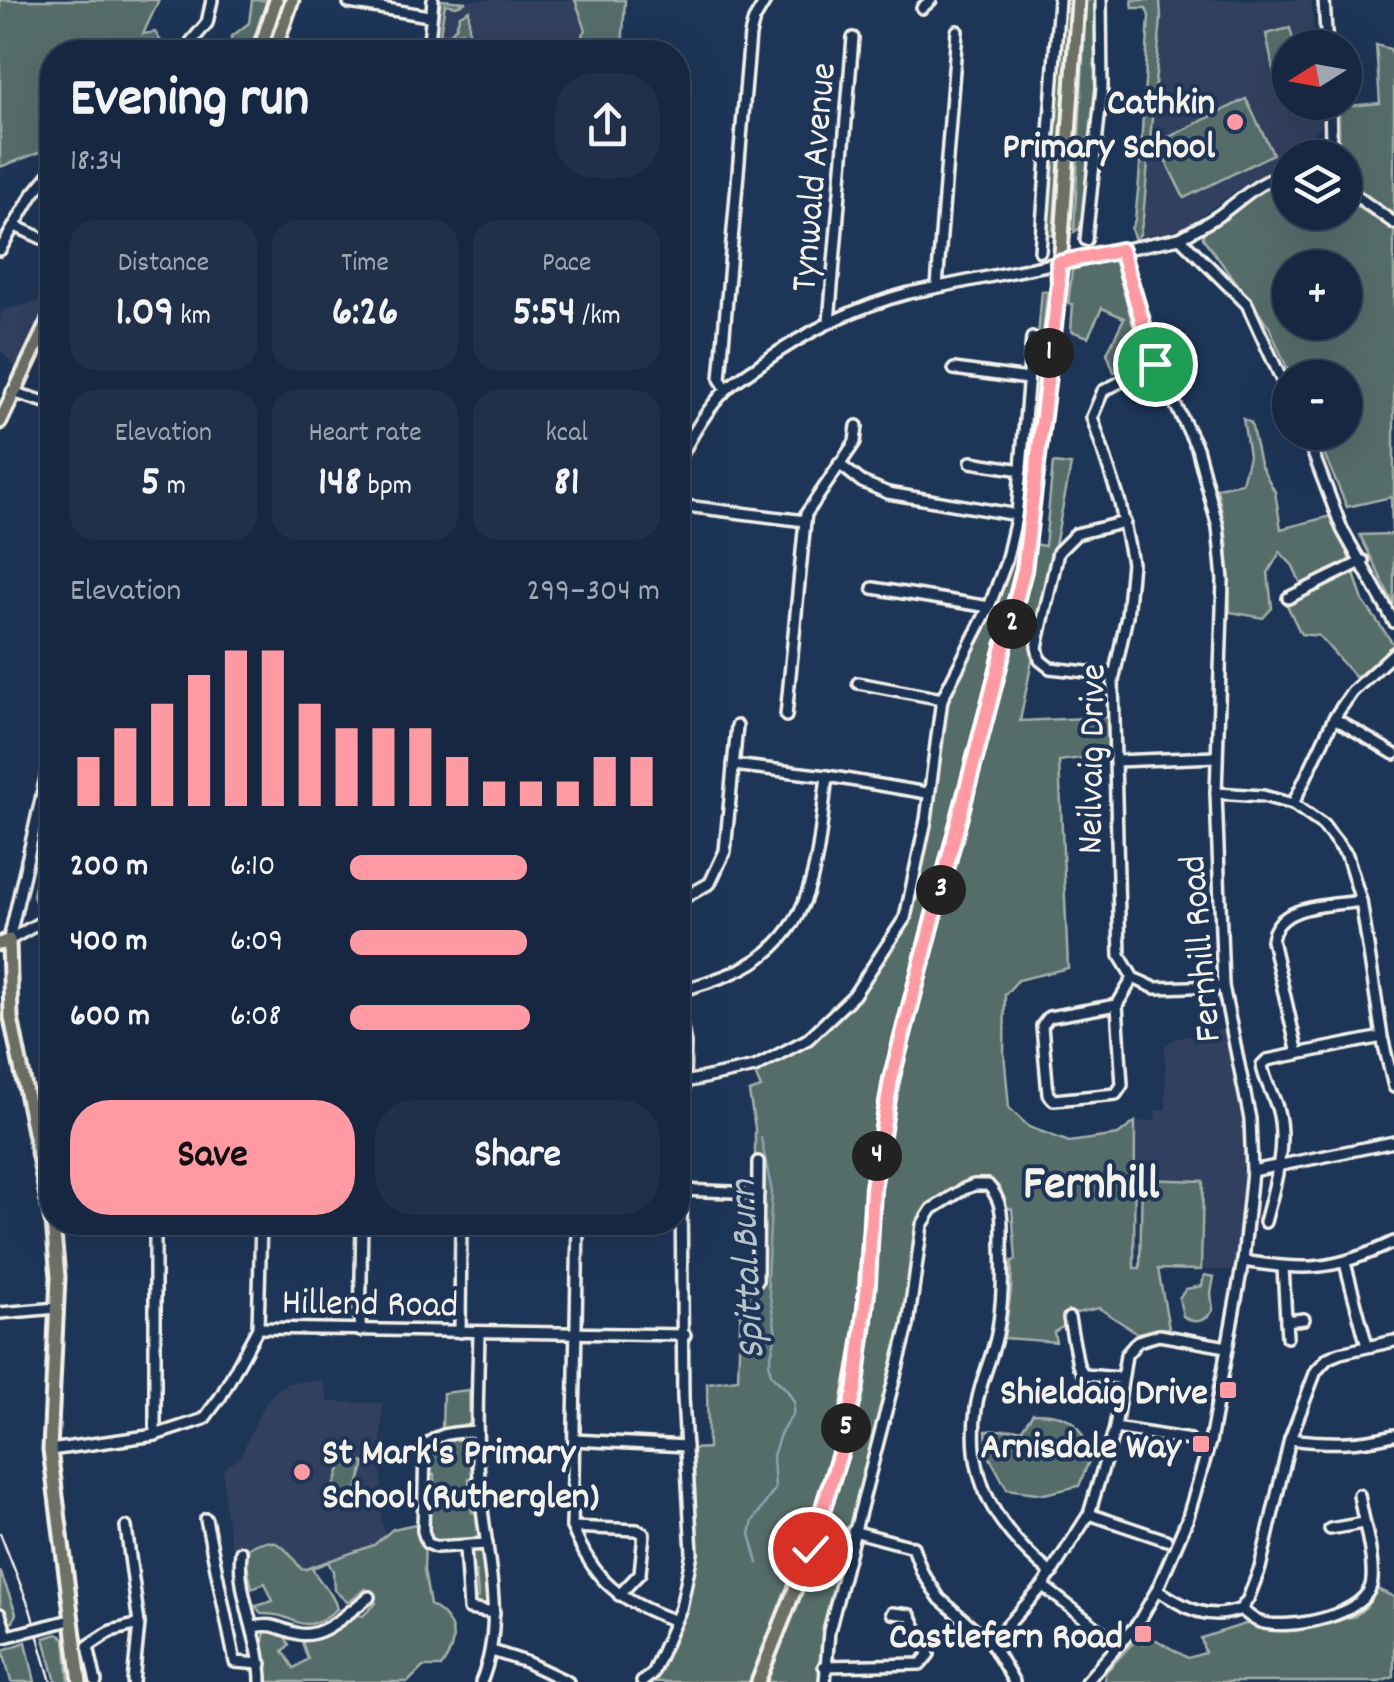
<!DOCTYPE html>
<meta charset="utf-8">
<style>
body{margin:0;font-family:Dekko,sans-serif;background:#1f3048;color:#f1f3f6;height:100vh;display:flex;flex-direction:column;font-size:38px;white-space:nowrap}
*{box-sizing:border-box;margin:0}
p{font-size:32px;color:#9ea6b1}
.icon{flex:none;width:55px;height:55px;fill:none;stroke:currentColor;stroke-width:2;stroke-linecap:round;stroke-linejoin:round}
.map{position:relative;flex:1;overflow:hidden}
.panel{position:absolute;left:40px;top:40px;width:650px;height:1195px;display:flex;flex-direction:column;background:#162841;border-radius:40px;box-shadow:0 10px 40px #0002,0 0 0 2px #35445a}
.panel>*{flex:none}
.needle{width:65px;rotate:259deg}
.fabs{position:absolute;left:1272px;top:30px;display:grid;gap:20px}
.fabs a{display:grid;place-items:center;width:90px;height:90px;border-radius:50%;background:#162841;box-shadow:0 10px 40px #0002,0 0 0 2px #35445a;font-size:50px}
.pin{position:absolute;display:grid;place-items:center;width:85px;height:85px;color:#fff;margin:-42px;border:5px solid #fff;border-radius:50%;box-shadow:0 2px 10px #0007}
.km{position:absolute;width:50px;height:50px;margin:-25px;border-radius:50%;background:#222;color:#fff;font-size:28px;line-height:50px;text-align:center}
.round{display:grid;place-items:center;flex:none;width:105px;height:105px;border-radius:40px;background:#1f3048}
.summary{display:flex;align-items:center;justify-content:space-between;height:170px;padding:0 30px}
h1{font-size:55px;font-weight:700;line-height:75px}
.figures{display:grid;grid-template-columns:repeat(3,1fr);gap:15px;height:170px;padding:10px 30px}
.figures div{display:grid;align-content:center;border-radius:25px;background:#1f3048;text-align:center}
.figures b{font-size:42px;font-weight:700}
.figures small{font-size:28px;font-weight:400}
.figures p{font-size:28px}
.chart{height:280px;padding:20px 30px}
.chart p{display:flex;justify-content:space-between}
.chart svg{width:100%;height:180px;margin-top:10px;stroke:#ff9aa2;stroke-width:6}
.primary-button{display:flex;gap:20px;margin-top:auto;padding:20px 30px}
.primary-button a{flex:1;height:115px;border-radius:40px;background:#ff9aa2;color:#111;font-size:40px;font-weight:700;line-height:115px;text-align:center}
.primary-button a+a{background:#1f3048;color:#f1f3f6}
ul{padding:0 30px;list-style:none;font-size:32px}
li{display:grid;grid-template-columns:160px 120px 1fr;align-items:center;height:75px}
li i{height:25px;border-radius:12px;background:#ff9aa2}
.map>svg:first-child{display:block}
.built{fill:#31415e}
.green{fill:#556d69;stroke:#a4afa8;stroke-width:2.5;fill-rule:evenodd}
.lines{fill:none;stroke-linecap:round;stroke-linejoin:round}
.stream{stroke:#8aa3b0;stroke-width:2.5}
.minor-casing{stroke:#f4f1e8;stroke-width:16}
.major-casing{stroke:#f4f1e8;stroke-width:19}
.minor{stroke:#1d3557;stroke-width:9}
.major{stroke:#6c7065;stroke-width:11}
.rail{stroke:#f4f1e8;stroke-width:2.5}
.minor-bridge-casing{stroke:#f4f1e8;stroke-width:16;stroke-linecap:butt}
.minor-bridge{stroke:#1d3557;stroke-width:9}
.route-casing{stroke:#fff;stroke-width:20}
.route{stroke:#ff9aa2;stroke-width:12}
.poi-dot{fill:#ff9aa2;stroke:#1d3557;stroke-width:4}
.labels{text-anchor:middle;stroke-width:8;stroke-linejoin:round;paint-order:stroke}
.poi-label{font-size:38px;font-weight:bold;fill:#f4f1e8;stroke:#1d3557;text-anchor:end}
.street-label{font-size:38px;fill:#f4f1e8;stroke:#1d3557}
.water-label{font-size:40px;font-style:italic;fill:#b6c4c7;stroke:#1d3557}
.district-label{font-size:48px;font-weight:bold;fill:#f4f1e8;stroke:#1d3557}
</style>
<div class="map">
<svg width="1394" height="1682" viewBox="0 0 1394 1682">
<rect width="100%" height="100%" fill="#1d3557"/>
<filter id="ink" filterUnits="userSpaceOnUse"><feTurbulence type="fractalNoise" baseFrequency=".01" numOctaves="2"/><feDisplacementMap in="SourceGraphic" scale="20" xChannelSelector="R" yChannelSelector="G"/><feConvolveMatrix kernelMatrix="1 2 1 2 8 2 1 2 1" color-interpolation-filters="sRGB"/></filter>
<g filter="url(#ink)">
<g class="built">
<polygon points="444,0 625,0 622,52 442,52 438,41"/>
<polygon points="1158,0 1311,0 1315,47 1290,48 1290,102 1320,103 1321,128 1293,144 1284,168 1256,177 1183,228 1136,238"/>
<polygon points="46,300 15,368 0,349 0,317 3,310"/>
<polygon points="1225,1029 1243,1110 1247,1169 1234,1270 1201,1270 1203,1181 1134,1180 1135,1122 1156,1121 1155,1111 1166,1109 1165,1046 1174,1039"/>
<polygon points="323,1380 329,1402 382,1403 381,1520 385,1534 375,1545 302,1569 251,1546 244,1552 232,1550 225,1508 223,1469 240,1457 261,1411 272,1394 287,1383"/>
</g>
<g class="green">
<polygon points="0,0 159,0 143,34 155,32 168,52 52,52 52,148 0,167"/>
<polygon points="252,0 267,0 249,52 230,52 231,37 249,23"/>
<polygon points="441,0 466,2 456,6 445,4 440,34 449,35 456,27 460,15 469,10 469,34 465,37 462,31 441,40 445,52 437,48 435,35"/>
<polygon points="575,0 625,0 622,52 565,52 566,46 580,39 586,30"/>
<polygon points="1064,0 1070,0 1053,236 1047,234"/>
<polygon points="1086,0 1097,0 1099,71 1082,227 1074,232"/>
<polygon points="1132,0 1160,0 1161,18 1143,218 1140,234 1135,240 1131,229 1135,220 1139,181 1149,16 1146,8 1133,8"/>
<polygon points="1290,28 1295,47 1290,48 1290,80 1276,83 1266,34"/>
<polygon points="1376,45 1390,49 1394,57 1394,216 1345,178 1345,158 1335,157 1339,139 1339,107 1380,103"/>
<polygon points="1246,99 1273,154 1184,198 1157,143"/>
<path d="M1290 183V212H1345V199L1394 230V605L1360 535 1392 534 1391 497 1347 507 1315 433 1345 432V378L1291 377 1269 327 1203 238V230C1233 212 1253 187 1290 183ZM1290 268H1345V322H1290Z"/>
<polygon points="1107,259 1115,262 1142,356 1136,367 1114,372 1107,353 1124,318 1102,308 1088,337 1071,331 1073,304 1068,304 1072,270"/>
<path d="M1042 291 1047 292 1021 542 1045 546 1053 463 1071 465 1020 721 1108 717 1110 754 1059 761 1068 968 1018 980 1005 995 1004 1052 1009 1108 1029 1127 1069 1142 1118 1135 1135 1122 1134 1268H1140L1142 1179 1203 1181 1201 1270 1158 1269 1169 1328 1137 1333 1099 1308 1063 1316 1064 1326 1054 1332 1056 1342 1004 1338 1011 1291 1012 1261 1016 1260 1012 1209 1006 1207 1000 1188 991 1180 972 1179 935 1201 920 1221 902 1327 824 1633 821 1682H648C659 1659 673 1636 682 1612 703 1560 695 1503 692 1449L708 1448 707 1383 738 1379 742 1269H750L753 1280 760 1281 763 1160 755 1159V1128L749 1092 761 1088 754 1071 823 1033 857 993 910 918 945 712 955 678 1005 576 1015 541 1026 472Z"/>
<polygon points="1243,419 1251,423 1260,464 1275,492 1281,529 1335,515 1363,601 1394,645 1356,678 1319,636 1301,634 1286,603 1305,593 1293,566 1280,552 1268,573 1272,608 1263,618 1230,612 1227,540 1217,488 1242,483 1249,456"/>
<polygon points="52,819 52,903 45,907 36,904 33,896 46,823"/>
<path d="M1204 1275 1214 1277 1211 1293 1213 1310C1206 1322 1194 1325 1183 1316L1179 1298 1186 1289 1202 1286Z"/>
<polygon points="469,1390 470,1421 468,1427 442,1428 443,1393"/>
<path d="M1033 1413C1070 1413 1079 1421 1091 1456L1079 1486 1044 1494 1007 1489 988 1454 986 1431 1022 1429Z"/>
<polygon points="469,1436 474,1442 475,1477 469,1478 472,1512 478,1512 479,1541 432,1542 426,1534 427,1501 435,1500 434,1474 427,1474 428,1450 439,1439"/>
<polygon points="344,1456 365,1463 351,1509 329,1502"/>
<path d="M416 1524 425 1540 424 1570 430 1605C457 1621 459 1642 441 1667H423L408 1682H268L263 1641 266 1628 283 1632 289 1645 283 1651 294 1668 308 1659 302 1642 328 1634 354 1614 363 1616 376 1603 366 1589 347 1602 334 1590 333 1571 328 1562 312 1568C319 1583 334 1593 337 1609 298 1641 299 1612 261 1614L256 1606 273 1601 265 1583 252 1588 246 1561 249 1548C275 1532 286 1548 301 1569H306L374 1545 393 1529Z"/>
<polygon points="475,1549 484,1554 490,1600 483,1608 473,1605 471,1601 478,1597 476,1572 470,1572 469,1555"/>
<polygon points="0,1571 16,1613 13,1622 0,1623"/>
<polygon points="1377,1589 1394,1597 1394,1677 1379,1682 1105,1682 1105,1673 1133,1643 1143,1643 1151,1637 1188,1658 1205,1653 1201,1638 1245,1624 1295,1631 1355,1616 1367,1606"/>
<polygon points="57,1634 65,1638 69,1682 56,1682 44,1638"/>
<polygon points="26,1642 35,1682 11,1682 3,1650"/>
</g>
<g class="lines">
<polyline class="stream" points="758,1563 750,1534 753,1521 775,1489 773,1456 780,1434 793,1414 794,1402 787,1390 771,1375 769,1364 776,1334 767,1278 772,1192 761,1138"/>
<g class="minor-casing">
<g id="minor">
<polyline points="1324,0 1327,48"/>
<polyline points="349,3 429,16"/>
<polyline points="922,8 931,0"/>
<polyline points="191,42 207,23 212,0"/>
<polyline points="428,52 433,0"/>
<polyline points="1323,158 1331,141 1330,102"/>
<polyline points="1345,188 1394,223"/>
<polyline points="15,226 52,243"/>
<polyline points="1180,238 1247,304 1290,398"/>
<polyline points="1086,240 1102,88 1101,0"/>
<polyline points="0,250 33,194 52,171"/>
<polyline points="1040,251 1059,0"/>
<polyline points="937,287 957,31"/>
<polyline points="829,322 853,38"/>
<polyline points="1155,364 1103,391 1092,417 1120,503 1132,563 1127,616 1113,681 1120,956 1133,978 1155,988 1223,986"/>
<polyline points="954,369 1028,379"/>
<polyline points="726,388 720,379 750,35 754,20 766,0"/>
<polyline points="12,392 52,404"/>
<polyline points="1305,432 1342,529 1394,622"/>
<path d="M678 462C690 438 705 411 725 391 735 380 750 372 762 363 807 331 856 307 909 293L1180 238C1192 231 1204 225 1215 218 1241 201 1258 179 1290 174"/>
<polyline points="971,462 1021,470"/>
<polyline points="839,464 862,482 888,493 1017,515"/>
<polyline points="678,505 805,521 806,514 855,442 857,426"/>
<polyline points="873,588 989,607"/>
<polyline points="1288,598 1363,561"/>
<polyline points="1114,675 1050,668 1040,660 1037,647 1058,552 1076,534 1125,522"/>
<polyline points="858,683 942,699"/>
<polyline points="786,716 805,521"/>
<polyline points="1334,718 1394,754"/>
<polyline points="1115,761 1216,757"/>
<polyline points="733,765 827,776 927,793"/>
<polyline points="1216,793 1263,796 1293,804 1323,825 1347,855 1361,901 1382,1037 1394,1087"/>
<polyline points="1293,804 1334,718 1352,692 1394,653"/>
<polyline points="678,901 710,883 725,851 737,726"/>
<polyline points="9,940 52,751"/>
<polyline points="9,940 52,916"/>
<path d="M678 992C695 986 713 981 730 974 818 939 817 856 827 776"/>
<polyline points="1117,1005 1049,1017 1042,1026 1048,1094 1054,1100 1116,1094 1122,1085 1117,1005 1133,978"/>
<path d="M1298 1054 1272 940C1277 903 1332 906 1361 901"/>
<polyline points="685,1082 755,1067 808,1039 854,995 905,918 926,820 942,699 989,607 1006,562 1017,515 1032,338"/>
<polyline points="37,1140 52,1137"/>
<polyline points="41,1158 52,1156"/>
<polyline points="1252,1171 1394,1142"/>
<polyline points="681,1190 758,1193"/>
<path d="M578 1222 572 1527C595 1582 618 1600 673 1620"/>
<path d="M1265 1222C1274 1189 1287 1145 1278 1111 1274 1095 1264 1081 1262 1065L1267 1060 1382 1037"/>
<path d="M1243 1261C1307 1271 1334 1271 1394 1242"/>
<polyline points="1345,1263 1367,1346"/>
<polyline points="1283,1267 1287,1337"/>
<polyline points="757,1281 758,1162"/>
<polyline points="0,1313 57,1308"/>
<polyline points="1069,1318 1078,1365 1084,1375 1120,1378"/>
<polyline points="1286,1321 1304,1319"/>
<polyline points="258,1328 685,1335"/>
<polyline points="360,1331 362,1222"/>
<polyline points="460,1332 461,1222"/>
<path d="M479 1333C478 1385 475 1438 480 1489 485 1554 507 1620 481 1682"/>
<polyline points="1115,1428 1190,1440"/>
<path d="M477 1431C458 1433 437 1431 425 1448L423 1531 427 1543 436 1547 487 1544"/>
<polyline points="155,1435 155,1222"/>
<path d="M1290 1439C1328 1444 1357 1444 1394 1435"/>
<polyline points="574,1440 686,1446"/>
<polyline points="50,1450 155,1435 204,1419 221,1396 258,1328 261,1222"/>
<polyline points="1089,1514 1166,1540"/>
<polyline points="206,1519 235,1662 261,1664"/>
<polyline points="126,1527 139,1624 133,1682"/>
<polyline points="572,1527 637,1530 644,1534 640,1573 619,1595"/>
<polyline points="1330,1529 1363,1523"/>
<polyline points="853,1531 913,1547 922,1572 940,1599 991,1643 1014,1682"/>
<polyline points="465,1548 469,1609 494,1613"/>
<path d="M241 1552C236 1595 261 1638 261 1682"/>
<polyline points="1043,1586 1111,1639"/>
<path d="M1157 1590C1186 1608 1208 1622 1241 1609L1248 1599 1260 1568 1290 1439 1316 1371 1328 1358 1340 1353 1394 1341"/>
<path d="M1241 1609C1246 1613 1253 1620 1260 1622 1288 1631 1370 1616 1372 1580 1374 1556 1363 1520 1359 1495"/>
<polyline points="0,1614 7,1636"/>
<polyline points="47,1626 70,1620"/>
<path d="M253 1627C277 1622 278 1630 299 1634 323 1639 351 1610 369 1597"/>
<polyline points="0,1638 20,1633"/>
<polyline points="991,1643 1043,1586 1089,1514 1115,1428 1126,1355 1138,1341 1159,1335 1227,1347"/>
<polyline points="492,1651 526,1662 568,1682"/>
<polyline points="824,1666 921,1664 929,1654 910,1615 892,1613"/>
<polyline points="96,1682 88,1646 111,1631 139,1624"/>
<polyline points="642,1682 652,1674 681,1608 692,1553 683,1397 681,1190 685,1044 678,1007"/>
<path d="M825 1682 829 1631 908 1326 922 1225 932 1209 964 1189 974 1185H988C1004 1202 1002 1220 1002 1242 1003 1274 1003 1303 997 1334 992 1359 979 1383 976 1409 966 1482 998 1530 1052 1574"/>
<polyline points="1086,1682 1138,1623 1157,1590 1187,1520 1210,1442 1243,1261 1252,1171 1250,1119 1223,986 1216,793 1223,580 1218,527 1197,448 1155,364 1121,250"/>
</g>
</g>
<g class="major-casing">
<g id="major">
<polyline points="259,52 276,0"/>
<polyline points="274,52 292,0"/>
<polyline points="0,422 52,313"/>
<polyline points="0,944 9,940 11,1018 52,1221"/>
<polyline points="53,1222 58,1277 50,1450 80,1682"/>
<polyline points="758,1682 811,1549 842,1447 864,1326 873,1188 891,1080 1024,570 1059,284 1078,0"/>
</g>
</g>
<use href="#minor" class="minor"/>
<use href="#major" class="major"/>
<polyline class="rail" points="0,1533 30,1609 51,1682"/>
<g class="minor-bridge-casing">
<polyline id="minor-bridge" points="20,1633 47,1626"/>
</g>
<use href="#minor-bridge" class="minor-bridge"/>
</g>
</g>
<g class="lines" filter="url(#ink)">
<g class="route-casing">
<polyline id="route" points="810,1549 842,1447 856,1386 868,1284 873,1188 891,1080 1024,570 1059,284 1058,263 1121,250 1155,364"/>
</g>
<use href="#route" class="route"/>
</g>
<g class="poi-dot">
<circle cx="1235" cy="122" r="10"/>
<rect x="1218" y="1380" width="20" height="20" rx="5"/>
<rect x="1191" y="1434" width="20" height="20" rx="5"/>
<circle cx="302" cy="1472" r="10"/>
<rect x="1133" y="1624" width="20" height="20" rx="5"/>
</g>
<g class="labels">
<g class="poi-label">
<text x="1215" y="113">Cathkin<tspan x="1215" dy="44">Primary School</tspan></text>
<text x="1208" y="1403">Shieldaig Drive</text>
<text x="1181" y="1457">Arnisdale Way</text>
<text x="322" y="1463" text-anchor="start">St Mark's Primary<tspan x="322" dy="44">School (Rutherglen)</tspan></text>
<text x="1123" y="1647">Castlefern Road</text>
</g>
<g class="street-label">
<text transform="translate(811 177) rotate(-85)" y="13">Tynwald Avenue</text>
<text transform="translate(1089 759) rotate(-89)" y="13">Neilvaig Drive</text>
<text transform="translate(1198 949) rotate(-95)" y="13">Fernhill Road</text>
<text transform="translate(370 1301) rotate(1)" y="13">Hillend Road</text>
</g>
<g class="water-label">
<text transform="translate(744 1270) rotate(-93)" y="14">Spittal Burn</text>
</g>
<g class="district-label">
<text x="1091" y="1197">Fernhill</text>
</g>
</g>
</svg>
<div class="fabs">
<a><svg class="needle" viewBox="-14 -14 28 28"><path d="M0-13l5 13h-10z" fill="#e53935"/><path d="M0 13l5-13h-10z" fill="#9ea6b1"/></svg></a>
<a><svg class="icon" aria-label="layers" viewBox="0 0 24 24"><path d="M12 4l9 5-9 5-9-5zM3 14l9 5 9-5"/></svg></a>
<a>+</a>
<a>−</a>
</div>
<div class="pin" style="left:1155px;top:364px;background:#1e9e55"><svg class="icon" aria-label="arrive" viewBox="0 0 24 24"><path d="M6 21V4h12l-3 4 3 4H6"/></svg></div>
<div class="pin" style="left:810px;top:1549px;background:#d93025"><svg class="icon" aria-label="check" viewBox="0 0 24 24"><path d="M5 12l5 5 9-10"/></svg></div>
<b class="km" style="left:1049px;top:353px">1</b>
<b class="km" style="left:1012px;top:624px">2</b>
<b class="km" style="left:941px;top:890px">3</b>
<b class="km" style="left:877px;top:1156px">4</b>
<b class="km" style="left:846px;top:1428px">5</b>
<section class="panel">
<div class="summary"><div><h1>Evening run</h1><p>18:34</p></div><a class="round"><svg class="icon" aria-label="share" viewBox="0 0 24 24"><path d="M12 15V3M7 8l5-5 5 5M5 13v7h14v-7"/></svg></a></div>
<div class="figures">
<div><p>Distance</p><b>1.09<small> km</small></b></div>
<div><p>Time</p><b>6:26</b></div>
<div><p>Pace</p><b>5:54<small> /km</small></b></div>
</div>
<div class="figures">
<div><p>Elevation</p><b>5<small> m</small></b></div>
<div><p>Heart rate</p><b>148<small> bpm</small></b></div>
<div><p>kcal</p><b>81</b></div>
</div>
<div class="chart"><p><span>Elevation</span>299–304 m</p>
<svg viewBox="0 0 160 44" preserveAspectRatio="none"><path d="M5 44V32M15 44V25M25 44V19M35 44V12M45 44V6M55 44V6M65 44V19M75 44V25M85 44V25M95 44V25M105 44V32M115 44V38M125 44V38M135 44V38M145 44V32M155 44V32"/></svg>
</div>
<ul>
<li><b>200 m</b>6:10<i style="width:57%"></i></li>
<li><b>400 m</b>6:09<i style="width:57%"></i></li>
<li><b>600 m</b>6:08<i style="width:58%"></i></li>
</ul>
<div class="primary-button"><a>Save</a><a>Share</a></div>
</section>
</div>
